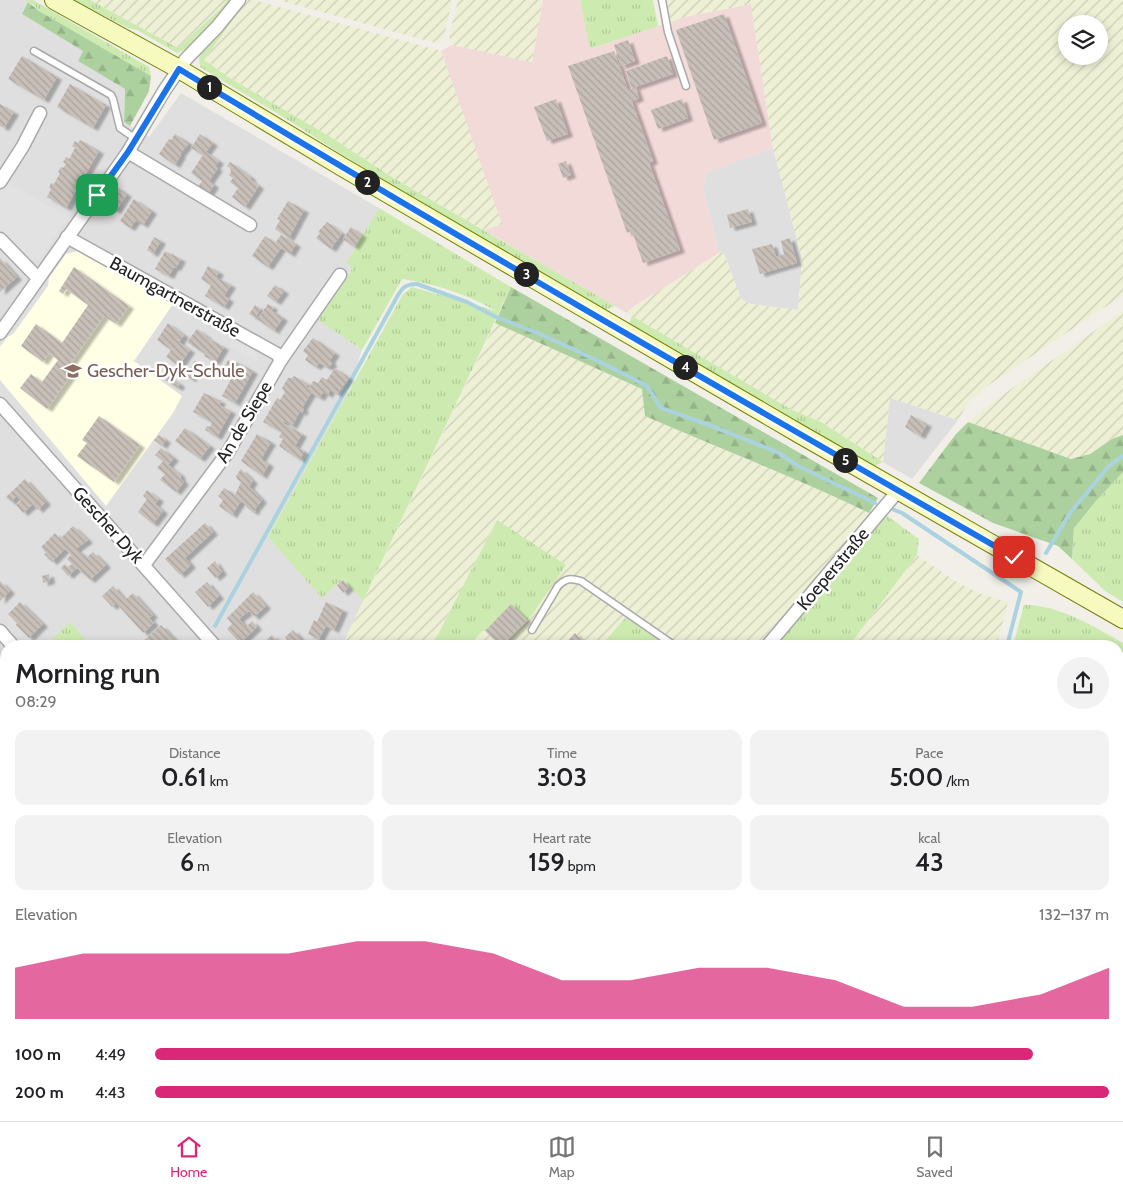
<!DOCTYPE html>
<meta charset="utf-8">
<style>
body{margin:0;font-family:Cabin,sans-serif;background:#f2f2f2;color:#202124;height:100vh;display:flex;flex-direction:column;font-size:19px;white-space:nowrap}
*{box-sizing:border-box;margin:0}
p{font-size:16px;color:#757577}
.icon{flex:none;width:28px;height:28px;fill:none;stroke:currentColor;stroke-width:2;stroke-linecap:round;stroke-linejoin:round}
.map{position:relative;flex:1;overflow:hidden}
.drawer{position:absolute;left:0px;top:640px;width:1124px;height:481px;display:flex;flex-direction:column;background:#fff;border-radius:20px 20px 0 0;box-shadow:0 2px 8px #0003}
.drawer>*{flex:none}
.fabs{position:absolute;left:1058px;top:15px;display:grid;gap:10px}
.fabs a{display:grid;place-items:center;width:50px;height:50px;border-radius:50%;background:#fff;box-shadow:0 2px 8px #0003;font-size:25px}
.pin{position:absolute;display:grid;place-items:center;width:42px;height:42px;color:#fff;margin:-21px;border-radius:10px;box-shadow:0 2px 8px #0006}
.km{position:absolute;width:25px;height:25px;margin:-12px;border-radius:50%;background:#222;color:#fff;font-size:14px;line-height:25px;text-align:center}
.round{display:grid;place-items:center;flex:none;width:52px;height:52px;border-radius:26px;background:#f2f2f2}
.head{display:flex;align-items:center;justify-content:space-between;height:85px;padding:0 15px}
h1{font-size:28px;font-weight:600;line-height:38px}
.figures{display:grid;grid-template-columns:repeat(3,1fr);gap:8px;height:85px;padding:5px 15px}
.figures div{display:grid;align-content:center;border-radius:12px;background:#f2f2f2;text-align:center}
.figures b{font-size:25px;font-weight:600}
.figures small{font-size:14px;font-weight:400}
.figures p{font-size:14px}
.chart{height:140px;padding:10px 15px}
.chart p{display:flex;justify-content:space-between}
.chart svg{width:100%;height:90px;margin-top:5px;fill:#db2777;opacity:.7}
ul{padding:0 15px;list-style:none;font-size:16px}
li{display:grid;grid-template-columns:80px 60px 1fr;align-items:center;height:38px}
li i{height:12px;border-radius:6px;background:#db2777}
.menu{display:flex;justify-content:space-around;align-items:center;height:70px;border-top:1px solid #e0e0e0;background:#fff;font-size:14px;color:#757577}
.menu a{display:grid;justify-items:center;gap:2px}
.menu .selected{color:#db2777}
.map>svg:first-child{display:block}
.residential{fill:#e0dfdf}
.commercial{fill:#f2dad9}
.education{fill:#ffffe5}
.farmland{fill:url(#farmland-furrows);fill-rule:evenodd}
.grass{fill:url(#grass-tufts)}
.forest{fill:url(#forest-firs)}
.parking{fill:#e2e2e2}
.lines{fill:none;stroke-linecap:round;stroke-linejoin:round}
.stream{stroke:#aad3df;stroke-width:4}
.building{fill:url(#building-back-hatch);filter:url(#shadow)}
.service-casing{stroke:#a9a9a9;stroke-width:9}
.minor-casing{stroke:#a9a9a9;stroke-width:15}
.secondary-casing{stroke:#707d05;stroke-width:20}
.service{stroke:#fff;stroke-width:6}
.minor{stroke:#fff;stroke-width:12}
.secondary{stroke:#f7fabf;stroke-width:18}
.route-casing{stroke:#fff;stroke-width:10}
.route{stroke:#1a73e8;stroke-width:6}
.labels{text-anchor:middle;stroke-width:5;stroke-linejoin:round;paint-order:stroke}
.street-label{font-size:18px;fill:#222;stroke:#fff}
.education-label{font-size:18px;fill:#785e54;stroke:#fff;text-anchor:start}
</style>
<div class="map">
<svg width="1123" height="1121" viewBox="0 0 1123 1121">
<defs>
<pattern id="farmland-furrows" width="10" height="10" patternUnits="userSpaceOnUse" patternTransform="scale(1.25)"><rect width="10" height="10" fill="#eef0d5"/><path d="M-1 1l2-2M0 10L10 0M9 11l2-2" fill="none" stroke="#ccceb7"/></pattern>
<pattern id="grass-tufts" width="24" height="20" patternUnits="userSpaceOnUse" patternTransform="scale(1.25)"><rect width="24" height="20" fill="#cdebb0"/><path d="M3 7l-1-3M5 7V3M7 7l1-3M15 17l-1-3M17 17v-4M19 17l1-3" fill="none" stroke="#b0c997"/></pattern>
<pattern id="forest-firs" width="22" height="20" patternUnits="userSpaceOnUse" patternTransform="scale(1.25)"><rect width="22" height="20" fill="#add19e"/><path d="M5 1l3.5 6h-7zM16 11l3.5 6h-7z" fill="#95b388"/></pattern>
<pattern id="building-back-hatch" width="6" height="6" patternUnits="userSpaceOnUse" patternTransform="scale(1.25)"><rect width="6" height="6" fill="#c7bfb8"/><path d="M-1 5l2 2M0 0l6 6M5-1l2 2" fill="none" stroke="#aba49e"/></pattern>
<filter id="shadow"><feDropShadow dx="5" dy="3" stdDeviation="1" flood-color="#0004"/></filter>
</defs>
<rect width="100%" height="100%" fill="#f2efe9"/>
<g class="residential">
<polygon points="0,0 24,0 28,2 22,14 83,51 78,61 125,89 124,122 149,137 181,93 379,208 346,263 353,268 317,319 362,350 346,397 268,537 323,597 343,579 363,601 342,646 6,646 6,1027 0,1021"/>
<polygon points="773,148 802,259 798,310 751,304 741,299 723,251 719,253 703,189 707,172"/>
<polygon points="890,398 958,420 912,479 883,462"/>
<polygon points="91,1115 285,1115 279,1121 96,1121"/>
<polygon points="485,1115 683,1115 691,1121 493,1121"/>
</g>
<polygon class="commercial" points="543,0 580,0 591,49 684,17 751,4 773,148 707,172 703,189 719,253 625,312 484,230 501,224 441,51 452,45 532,62"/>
<polygon class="education" points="77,251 173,304 134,361 182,396 173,413 106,506 0,380 0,347 7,337 13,334 48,286 49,278 66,254"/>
<g class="farmland">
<polygon points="90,0 227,0 221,8 178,48"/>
<polygon points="247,0 254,0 441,51 502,224 484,230 395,179 329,136 228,77 204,60"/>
<polygon points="278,0 452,0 445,33 439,44"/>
<polygon points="458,0 543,0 532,62 452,45 449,36"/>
<path d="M667 0H1123V295L986 387 970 401 958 420 890 398 883 462 821 422 792 410 625 312 723 251 741 299 751 304 798 310 802 259 773 148 751 4 684 17 671 22ZM1066 24H1099V56H1066Z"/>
<polygon points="1123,311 1123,435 1112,439 1090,454 1071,459 968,422 991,403"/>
<polygon points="495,323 642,389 646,416 743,458 794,477 869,513 853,534 756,646 680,646 629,612 627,616 604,641 609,646 469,646 483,630 485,631 511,604 527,619 497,520 432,646 342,646"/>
<polygon points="917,555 955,581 981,594 1008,602 997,646 849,646"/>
<polygon points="1118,961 1123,965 1123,1121 778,1121 782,1115 1118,1115"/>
<polygon points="0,1013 6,1020 6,1108 0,1114"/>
<polygon points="313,1115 485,1115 493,1121 307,1121"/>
</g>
<g class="grass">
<polygon points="24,0 33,0 149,67 151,76 39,11 34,5"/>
<path d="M73 0H90L178 48 221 8 227 0H233C219 17 198 46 177 53L137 30 128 28Z"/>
<polygon points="580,0 653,0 658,26 590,49"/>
<polygon points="237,14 204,60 228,77 329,136 395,179 615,306 605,310 371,173 288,120 200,67 199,58 201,52"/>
<path d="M379 208 511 287 363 601 343 579 322 598 268 537 403 294 412 287 496 311C467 294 435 284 402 279L362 350 317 319 353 268 346 263Z"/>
<polygon points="632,316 792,410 821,422 883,462 875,466 629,324"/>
<polygon points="1123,472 1123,602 1105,591 1072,559 1074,528 1096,501"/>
<polygon points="886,515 919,539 917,555 849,646 775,646"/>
<polygon points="497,520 566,565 532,615 527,620 511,604 485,631 483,630 469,646 432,646"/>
<path d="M1024 605C1058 604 1095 627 1123 643V888L1118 885V646H1013Z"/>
<polygon points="627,616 670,646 609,646 604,642"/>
<polygon points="70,622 91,646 45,646"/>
<polygon points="6,1108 6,1115 91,1115 96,1121 0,1121 0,1114"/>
</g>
<g class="forest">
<polygon points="28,2 39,11 151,76 149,91 130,126 124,122 125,89 78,61 83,51 22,14"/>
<path d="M511 287 878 498 869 513C796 477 720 449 645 416L642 389 495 323Z"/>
<polygon points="968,422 1071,459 1090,454 1112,439 1123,435 1123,472 1096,501 1074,528 1072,559 1058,546 993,523 919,483 956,434"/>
<polygon points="1118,885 1123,888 1123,965 1118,961"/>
</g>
<g class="parking">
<polygon points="7,182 69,217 39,259 27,260 0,229 0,193"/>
<polygon points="234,336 263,352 257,362 229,346"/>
</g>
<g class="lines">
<g class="stream">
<polyline points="892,509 902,513 1021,592 1007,646"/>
<polyline points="1046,553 1070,513 1109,466 1123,456"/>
<path d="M215 626 397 297C402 288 405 284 417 284L467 302 496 317 540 334 594 359 647 386 661 408 709 425 779 453 798 466 875 503"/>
<polyline points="302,1121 308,1115"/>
<polyline points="772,1121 776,1115"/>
</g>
</g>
<g class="building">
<polygon points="724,14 762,123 714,140 676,30"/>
<polygon points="628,40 635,61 621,66 614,45"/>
<polygon points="614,51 653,161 649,163 680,250 643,263 632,231 627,233 568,66"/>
<polygon points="22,56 57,77 44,100 8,79"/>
<polygon points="667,56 673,74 635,87 639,98 632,101 629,90 632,89 626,71"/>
<polygon points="70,84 106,105 93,128 57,107"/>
<polygon points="556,99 568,134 547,141 534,107"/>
<polygon points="682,99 688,118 658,129 651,110"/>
<polygon points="0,104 14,112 4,128 0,126"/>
<polygon points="175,134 189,143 180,154 181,155 175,165 159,154 169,139 171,140"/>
<polygon points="200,134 213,143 206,152 219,161 215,167 218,168 209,181 214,185 208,194 198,187 202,181 191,173 203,155 191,148"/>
<polygon points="80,140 99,151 66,208 47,197 51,189 49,188 51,183 54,184 60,173 58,172 61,167 63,168 66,164 63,162 66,157 69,159 75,148 72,146 75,141 78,143"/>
<polygon points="566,161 571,175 563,178 558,164"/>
<polygon points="230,162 251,177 250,179 259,186 245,207 232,197 238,188 230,182 233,178 229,175 231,172 230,168 227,166"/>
<polygon points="117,187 127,194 116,211 105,204"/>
<polygon points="134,199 152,211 143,225 136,220 130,228 120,221"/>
<polygon points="288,201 304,210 289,238 275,229 280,220 277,219"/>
<polygon points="748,209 752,222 730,228 727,215"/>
<polygon points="327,222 342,233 331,249 316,238 320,233 318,232"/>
<polygon points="351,227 362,235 354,247 343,239"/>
<polygon points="281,235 296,244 290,254 281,248 268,267 252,256 265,236 275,243"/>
<polygon points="154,237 161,241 153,254 147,250"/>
<polygon points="790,238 797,263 760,274 752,249 772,244 776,257 784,254 781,241"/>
<polygon points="165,251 181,259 176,268 174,267 169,276 155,269"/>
<polygon points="0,258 17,277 0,292"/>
<polygon points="208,266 219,272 216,277 231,285 224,296 229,299 224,307 205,296 211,285 201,279"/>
<polygon points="74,267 129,306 116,324 104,316 68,367 74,371 47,409 20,388 31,374 42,382 58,360 49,353 43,362 21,346 36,324 62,343 88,305 66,289 63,294 59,291"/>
<polygon points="275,285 284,291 276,302 267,296"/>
<polygon points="268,304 273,307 271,310 283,318 274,331 257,319"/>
<polygon points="255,305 261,309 255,318 249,314"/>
<polygon points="168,323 184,335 179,342 190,350 179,366 166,357 171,350 157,340"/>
<polygon points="197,329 207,336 206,337 224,347 215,362 204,356 205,354 187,342"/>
<polygon points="313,338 335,353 330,360 332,364 329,367 326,367 320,363 316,367 305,360 308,355 303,351"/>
<polygon points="228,360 234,363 235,361 253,371 235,403 222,396 231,379 227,376 228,374 222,371"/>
<polygon points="194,361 200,364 191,379 186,376"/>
<polygon points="335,368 349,378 337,394 330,390 328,395 323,392 320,398 311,393 302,408 304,409 302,413 300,411 292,426 284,421 283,423 302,434 295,446 304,451 300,460 279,446 283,439 279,437 282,432 263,422 277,398 280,400 285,392 282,388 288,378 292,378 294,376 308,384 306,387 309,388 313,381 318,383 322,377 327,380"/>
<polygon points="168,376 180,384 178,388 165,380"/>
<polygon points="204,393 221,401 219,405 231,411 217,437 205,430 207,426 210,427 212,422 193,412"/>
<polygon points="911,415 927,424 920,436 905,427"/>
<polygon points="99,416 140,445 114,482 77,456 87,443 82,440"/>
<polygon points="185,428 210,446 200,459 175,441"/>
<polygon points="257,434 271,442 261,459 269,464 262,476 241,461"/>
<polygon points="159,435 166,440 162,446 154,440"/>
<polygon points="161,448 174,458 168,465 180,474 181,479 184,482 176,492 160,480 165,474 157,468 163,461 155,455"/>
<polygon points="241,469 253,481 249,486 262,500 254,510 256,511 253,512 246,507 245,504 241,501 232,515 219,506 223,500 218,496 224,488 235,495 241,482 237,479 236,476"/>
<polygon points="25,479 46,502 38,510 33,504 23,513 16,505 21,501 16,496 11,502 6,497"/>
<polygon points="147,490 159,499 155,504 163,511 153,524 138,512 147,499 143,496"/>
<polygon points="205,523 213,532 185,558 191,565 180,575 165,559"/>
<polygon points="73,526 88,540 76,549 86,558 93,552 106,565 90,580 77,568 68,576 61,568 65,564 68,567 72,564 67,559 71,555 65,549 52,562 44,554 46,553 41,547 55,533 60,539"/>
<polygon points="215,561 222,572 215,578 207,568"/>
<polygon points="49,574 50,581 43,583 42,576"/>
<polygon points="343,580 349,587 343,593 337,585"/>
<polygon points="0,581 10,591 0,601"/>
<polygon points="207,582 219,596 208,607 195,592"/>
<polygon points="113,586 125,600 133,593 153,615 149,618 154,623 143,633 116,603 112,607 102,596"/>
<polygon points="253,592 266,606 254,617 249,611 239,619 246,627 252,621 257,627 240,643 227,629 232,624 227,618"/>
<polygon points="20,602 43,624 29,638 16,625 17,623 8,614"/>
<polygon points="326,602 343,610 334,630 326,626 319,639 308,634 314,620 317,622"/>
<polygon points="511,604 527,620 501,646 485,631"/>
<polygon points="161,625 181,646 140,646 139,645"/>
<polygon points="293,630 301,639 292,646 289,646 286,643 288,641 285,637"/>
<polygon points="575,633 587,646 563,646"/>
<polygon points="272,635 282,646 253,646 259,641 262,644"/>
<polygon points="6,682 6,696 3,693 0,696 0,686 1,687"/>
<polygon points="6,747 6,781 2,785 4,787 0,791 0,752"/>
<polygon points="0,924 6,931 6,935 0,941"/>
<polygon points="3,946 6,950 6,961 2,956 0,958 0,949"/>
<polygon points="137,1115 163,1115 157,1121 143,1121"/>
<polygon points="538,1115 589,1115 597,1121 543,1121 537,1116"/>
<polygon points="643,1115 658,1115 666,1121 638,1121"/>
</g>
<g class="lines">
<g class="service-casing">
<g id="service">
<polyline points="662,0 668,32 686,86"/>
<polyline points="34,51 111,95 113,99 120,128 136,139"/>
<path d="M532 630 558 586C566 578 571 578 581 581L675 646"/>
</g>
</g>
<g class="minor-casing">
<g id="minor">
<polyline points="128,152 250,225"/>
<polyline points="0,182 23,146 40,113"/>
<polyline points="67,237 277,354 281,360"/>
<polyline points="0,239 38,278"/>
<polyline points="0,333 128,152 164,91 186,59 217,27 239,0"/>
<polyline points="0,404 215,646"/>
<polyline points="144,565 228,452 281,360 340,275"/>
<polyline points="0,631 13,646"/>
<polyline points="767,646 898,491"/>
<polyline points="0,736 6,730"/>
<polyline points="0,897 6,903"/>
<polyline points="196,1115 201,1121"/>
<polyline points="715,1115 723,1121"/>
<polyline points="290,1121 297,1115"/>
</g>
</g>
<g class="secondary-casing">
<polyline id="secondary" points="54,0 179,69 344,168 798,433 1123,619"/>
</g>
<use href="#service" class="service"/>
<use href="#minor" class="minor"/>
<use href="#secondary" class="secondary"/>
</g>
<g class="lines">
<g class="route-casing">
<path id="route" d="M97 195 128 152 179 69C455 236 735 397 1014 557"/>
</g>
<use href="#route" class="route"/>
</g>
<defs>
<g id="school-bare" transform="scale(1.35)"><path d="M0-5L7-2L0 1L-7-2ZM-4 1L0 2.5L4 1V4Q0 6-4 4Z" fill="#8d6e63" stroke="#fff" stroke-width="2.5" paint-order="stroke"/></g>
</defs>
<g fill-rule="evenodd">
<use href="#school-bare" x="73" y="371"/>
</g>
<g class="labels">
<g class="street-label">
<text transform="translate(175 297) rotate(29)" y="6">Baumgartnerstraße</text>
<text transform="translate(244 422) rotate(-59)" y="6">An de Siepe</text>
<text transform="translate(108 525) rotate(48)" y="6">Gescher Dyk</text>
<text transform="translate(833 569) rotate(-50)" y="6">Koeperstraße</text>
</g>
<g class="education-label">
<text x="87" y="377">Gescher-Dyk-Schule</text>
</g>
</g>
</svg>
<div class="fabs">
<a><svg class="icon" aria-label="layers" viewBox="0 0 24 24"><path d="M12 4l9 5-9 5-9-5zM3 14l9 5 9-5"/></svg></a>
</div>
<div class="pin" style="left:97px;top:195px;background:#1e9e55"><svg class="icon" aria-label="arrive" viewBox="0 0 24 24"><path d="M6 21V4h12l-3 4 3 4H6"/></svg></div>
<div class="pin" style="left:1014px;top:557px;background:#d93025"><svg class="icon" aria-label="check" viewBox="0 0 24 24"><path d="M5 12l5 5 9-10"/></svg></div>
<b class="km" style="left:209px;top:87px">1</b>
<b class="km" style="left:367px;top:182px">2</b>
<b class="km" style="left:526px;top:274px">3</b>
<b class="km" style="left:685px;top:367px">4</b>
<b class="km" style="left:845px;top:460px">5</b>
<section class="drawer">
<div class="head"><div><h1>Morning run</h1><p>08:29</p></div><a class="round"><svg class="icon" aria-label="share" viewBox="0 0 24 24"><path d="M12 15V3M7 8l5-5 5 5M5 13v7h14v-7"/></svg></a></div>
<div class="figures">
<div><p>Distance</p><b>0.61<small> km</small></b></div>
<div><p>Time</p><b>3:03</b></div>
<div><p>Pace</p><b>5:00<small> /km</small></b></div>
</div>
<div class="figures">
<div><p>Elevation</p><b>6<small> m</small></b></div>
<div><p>Heart rate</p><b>159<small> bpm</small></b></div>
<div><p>kcal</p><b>43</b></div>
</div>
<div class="chart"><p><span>Elevation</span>132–137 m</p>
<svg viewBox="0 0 160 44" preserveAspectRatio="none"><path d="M0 44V19L10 12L20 12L30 12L40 12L50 6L60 6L70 12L80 25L90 25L100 19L110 19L120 25L130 38L140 38L150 32L160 19V44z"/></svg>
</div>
<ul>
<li><b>100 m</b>4:49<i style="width:92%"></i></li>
<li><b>200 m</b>4:43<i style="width:100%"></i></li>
</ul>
</section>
</div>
<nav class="menu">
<a class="selected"><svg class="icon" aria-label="home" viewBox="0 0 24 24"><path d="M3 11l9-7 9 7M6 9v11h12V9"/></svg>Home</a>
<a><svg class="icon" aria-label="map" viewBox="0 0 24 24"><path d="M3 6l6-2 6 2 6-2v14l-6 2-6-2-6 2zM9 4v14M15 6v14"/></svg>Map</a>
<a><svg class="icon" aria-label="saved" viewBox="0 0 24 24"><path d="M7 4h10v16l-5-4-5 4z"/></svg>Saved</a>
</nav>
